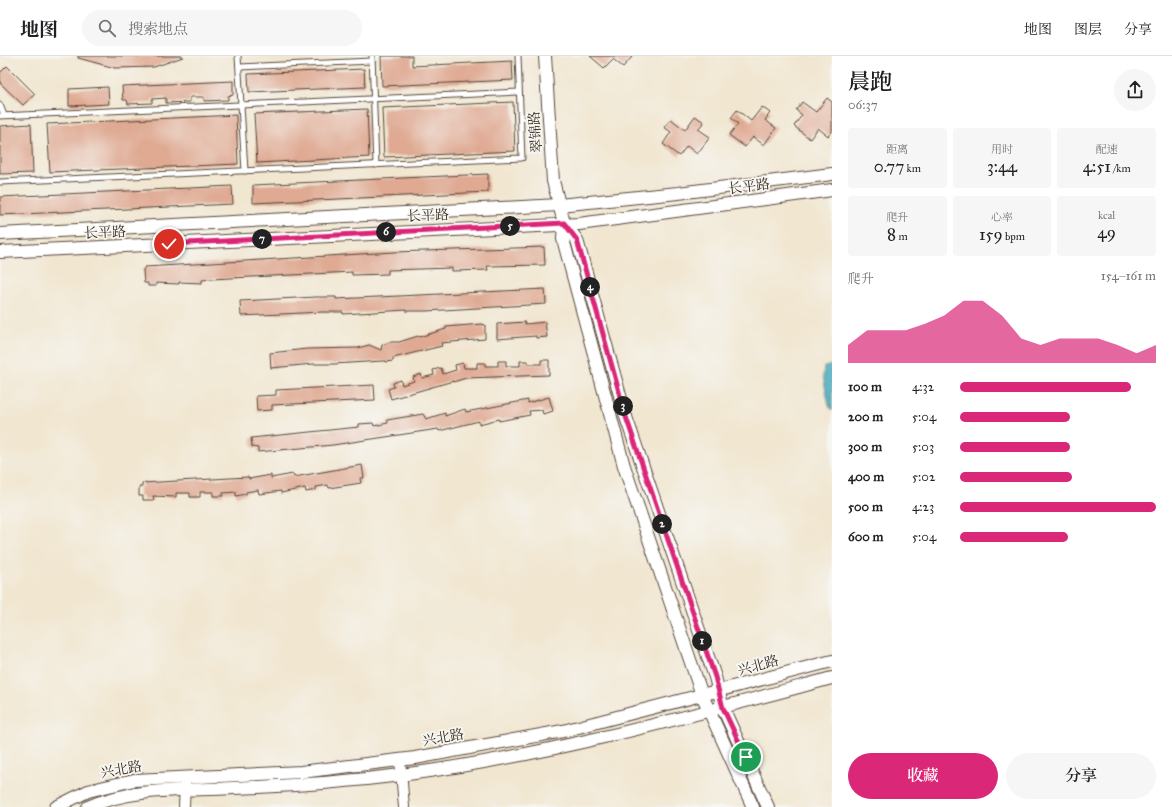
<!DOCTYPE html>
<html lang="zh">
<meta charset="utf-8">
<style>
body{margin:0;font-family:"IM FELL Great Primer","Noto Serif SC",serif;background:#f6f6f6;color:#202124;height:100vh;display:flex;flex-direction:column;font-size:15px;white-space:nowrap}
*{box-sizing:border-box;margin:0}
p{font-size:13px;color:#757577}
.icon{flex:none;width:22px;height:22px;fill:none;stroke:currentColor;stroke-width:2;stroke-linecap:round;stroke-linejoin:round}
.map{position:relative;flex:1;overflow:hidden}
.sheet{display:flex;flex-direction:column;background:#fff;width:340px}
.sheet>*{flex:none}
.pin{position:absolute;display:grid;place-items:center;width:34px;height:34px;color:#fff;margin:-17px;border:2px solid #fff;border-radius:50%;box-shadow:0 1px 4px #0007}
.km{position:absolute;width:20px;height:20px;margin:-10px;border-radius:50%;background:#222;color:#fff;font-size:11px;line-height:20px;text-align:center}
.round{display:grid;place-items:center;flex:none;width:42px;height:42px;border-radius:21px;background:#f6f6f6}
.summary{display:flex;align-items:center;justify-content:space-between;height:68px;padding:0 16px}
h1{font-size:22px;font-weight:600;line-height:30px}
.figures{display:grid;grid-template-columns:repeat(3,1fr);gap:6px;height:68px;padding:4px 16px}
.figures div{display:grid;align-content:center;border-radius:4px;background:#f6f6f6;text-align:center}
.figures b{font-size:17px;font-weight:600}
.figures small{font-size:11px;font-weight:400}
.figures p{font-size:11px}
.chart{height:112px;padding:8px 16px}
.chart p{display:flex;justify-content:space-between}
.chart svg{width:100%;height:72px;margin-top:4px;fill:#db2777;opacity:.7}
.action{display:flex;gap:8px;margin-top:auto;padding:8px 16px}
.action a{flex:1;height:46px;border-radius:24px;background:#db2777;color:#fff;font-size:16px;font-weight:600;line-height:46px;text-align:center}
.action a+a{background:#f6f6f6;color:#202124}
ul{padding:0 16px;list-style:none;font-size:13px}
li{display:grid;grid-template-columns:64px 48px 1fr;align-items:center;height:30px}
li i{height:10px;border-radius:5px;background:#db2777}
header{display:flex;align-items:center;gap:24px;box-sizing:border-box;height:56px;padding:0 20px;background:#fff;border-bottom:1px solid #e0e0e0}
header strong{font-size:19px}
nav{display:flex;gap:22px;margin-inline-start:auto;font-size:14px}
.search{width:280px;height:36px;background:#f6f6f6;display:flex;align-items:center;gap:10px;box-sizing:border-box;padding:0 14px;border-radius:22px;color:#757577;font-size:15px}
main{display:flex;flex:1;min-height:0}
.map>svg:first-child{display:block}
.water{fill:#3fabbe;stroke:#3d6a6e}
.building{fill:#dfa992}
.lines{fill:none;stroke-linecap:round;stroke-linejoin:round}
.service-casing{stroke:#564639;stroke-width:7}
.minor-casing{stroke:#564639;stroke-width:12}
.tertiary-casing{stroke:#564639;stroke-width:14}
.service{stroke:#fff;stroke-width:5}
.minor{stroke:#fff;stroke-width:10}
.tertiary{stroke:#fff;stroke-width:12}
.route-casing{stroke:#fff;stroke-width:8}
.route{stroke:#db2777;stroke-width:5}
.labels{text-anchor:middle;stroke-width:3.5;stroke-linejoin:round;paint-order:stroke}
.street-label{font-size:14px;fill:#3b2a1e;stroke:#f6f6f2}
</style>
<header>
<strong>地图</strong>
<div class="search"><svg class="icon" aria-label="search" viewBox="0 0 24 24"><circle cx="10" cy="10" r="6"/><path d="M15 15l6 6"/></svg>搜索地点</div>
<nav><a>地图</a><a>图层</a><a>分享</a></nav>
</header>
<main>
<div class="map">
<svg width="832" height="751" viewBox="0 0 832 751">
<rect width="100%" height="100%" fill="#f6f6f2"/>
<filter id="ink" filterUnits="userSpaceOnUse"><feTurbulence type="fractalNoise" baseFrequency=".025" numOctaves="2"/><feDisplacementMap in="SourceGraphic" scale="8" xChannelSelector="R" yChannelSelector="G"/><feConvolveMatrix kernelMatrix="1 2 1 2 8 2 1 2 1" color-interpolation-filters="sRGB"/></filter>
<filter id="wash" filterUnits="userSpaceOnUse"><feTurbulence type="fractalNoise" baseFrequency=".012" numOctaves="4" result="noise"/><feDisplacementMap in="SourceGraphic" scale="16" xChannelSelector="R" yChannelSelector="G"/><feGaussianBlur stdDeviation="0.9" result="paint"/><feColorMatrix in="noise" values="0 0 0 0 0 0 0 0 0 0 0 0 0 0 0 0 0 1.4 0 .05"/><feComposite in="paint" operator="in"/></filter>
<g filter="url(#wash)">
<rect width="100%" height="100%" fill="#f1e6d0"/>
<polygon class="water" points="832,309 832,354 829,350 823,320 824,311"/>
<g id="blocks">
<g class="building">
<polygon points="78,0 183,0 183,1 154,11 115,12 78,2"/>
<polygon points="381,0 412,0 412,10 512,5 513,24 382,30"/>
<polygon points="590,0 633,0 623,11 613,3 604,12"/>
<polygon points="7,10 35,38 23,49 0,27 0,17"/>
<polygon points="364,13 365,31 249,36 248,18"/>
<polygon points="233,25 233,39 228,40 228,44 204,45 204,41 190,41 190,46 166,47 166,42 152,43 152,47 128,48 127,44 123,44 122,30"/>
<polygon points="108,31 109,48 69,50 69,33"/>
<polygon points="827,42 832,46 832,76 828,80 818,72 810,83 794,70 802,59 796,54 802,46 816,56"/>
<polygon points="513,46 515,95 384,101 382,52"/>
<polygon points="762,51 770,57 765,64 776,72 764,89 753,81 745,91 729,79 738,68 731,62 737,54 751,65"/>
<polygon points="367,53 369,101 257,107 254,58"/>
<polygon points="236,59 238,108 50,116 47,68"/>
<polygon points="695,60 704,66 698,73 710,81 697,98 687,90 679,100 663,88 671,76 664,71 671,63 685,74"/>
<polygon points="31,68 33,117 0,118 0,70"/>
<polygon points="488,118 488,136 253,147 253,129"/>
<polygon points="232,130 233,148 0,159 0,141"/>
<polygon points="544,191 545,209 487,210 488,214 452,215 452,212 388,214 388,218 352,219 352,216 211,223 202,224 202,227 179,226 179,228 156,227 156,230 148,230 148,227 144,227 143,214 145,211 394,196"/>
<polygon points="545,233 546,248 426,255 406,255 406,254 343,258 343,256 322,256 241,260 240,245 316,241 336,241 336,243"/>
<polygon points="525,266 525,268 545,266 547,281 536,282 536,280 497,283 497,268"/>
<polygon points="482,268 485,269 485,283 441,287 442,290 393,302 393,305 386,306 386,305 382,305 334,308 313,308 271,312 270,297 307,293 358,292 369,289 381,294 382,289 390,286 399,286 418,280 419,281 446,273 446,271"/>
<polygon points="541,304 549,304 549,319 466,322 453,326 453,325 391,343 388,333 394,331 393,327 401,324 402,329 414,325 413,321 421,318 422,322 434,319 433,314 441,312 443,318 456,314 455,309 463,307 464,312 477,312 477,307 485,307 485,310 498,310 498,305 506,305 506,310 520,310 520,305 528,305 528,308 541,308"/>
<polygon points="374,329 375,344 272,349 272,354 257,355 256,340 276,339 276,334"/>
<polygon points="549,341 553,355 543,358 542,354 529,355 530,359 499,365 499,363 479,368 479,365 439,375 438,373 333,389 258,396 258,392 252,391 251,382 359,371 359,368 373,367 374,370 388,367 387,364 423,358 426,363 445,357 445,360 465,353 466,356 528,344 528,347"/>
<polygon points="362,409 364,422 360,422 361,427 329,432 328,429 316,431 316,434 306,436 305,432 281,437 281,435 259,438 258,434 246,436 246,438 236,440 236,436 223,437 223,440 213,440 213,436 200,436 200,441 190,441 190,437 176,437 176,441 153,440 154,444 143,444 143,440 139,440 139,431 142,431 142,427 248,421 249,423 271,419 271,422 293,418 294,421"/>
</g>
</g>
</g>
<g filter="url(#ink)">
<use href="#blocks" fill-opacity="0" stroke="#564639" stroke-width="1"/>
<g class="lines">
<g class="service-casing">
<g id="service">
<polyline points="238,0 245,115"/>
<polyline points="372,0 376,109"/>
<polyline points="240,11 372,5"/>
<polyline points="0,49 4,59"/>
<polyline points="0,60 519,36"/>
<polyline points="0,126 522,102 518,0"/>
</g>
</g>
<g class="minor-casing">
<g id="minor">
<polyline points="400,703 404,751"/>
<polyline points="184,751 185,727"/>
</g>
</g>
<g class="tertiary-casing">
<g id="tertiary">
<polyline points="545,0 553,125 564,167 577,184 626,361 715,621 723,652 768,751"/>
<polyline points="564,167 563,183 624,410 702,639 753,751"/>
<polyline points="0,178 559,149 678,137 832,118"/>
<polyline points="0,196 579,168 832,134"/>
<polyline points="56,751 88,735 134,724 301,716 415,702 563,675 832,605"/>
<path d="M88 751C134 731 185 735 234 732 290 730 346 726 401 719 547 700 690 660 832 622"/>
</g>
</g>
<use href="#service" class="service"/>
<use href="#minor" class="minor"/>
<use href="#tertiary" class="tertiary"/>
</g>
</g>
<g class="lines" filter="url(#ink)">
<g class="route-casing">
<polyline id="route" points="169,188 564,167 577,184 626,361 715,621 723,652 746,701"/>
</g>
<use href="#route" class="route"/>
</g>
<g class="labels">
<g class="street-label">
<text transform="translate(535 76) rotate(-94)" y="5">翠锦路</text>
<text transform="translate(749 130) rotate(-7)" y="5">长平路</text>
<text transform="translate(428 159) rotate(-3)" y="5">长平路</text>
<text transform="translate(105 176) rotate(-3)" y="5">长平路</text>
<text transform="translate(758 609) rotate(-15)" y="5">兴北路</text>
<text transform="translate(443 681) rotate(-10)" y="5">兴北路</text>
<text transform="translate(121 713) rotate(-10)" y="5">兴北路</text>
</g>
</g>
</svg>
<div class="pin" style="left:746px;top:701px;background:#1e9e55"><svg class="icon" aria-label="arrive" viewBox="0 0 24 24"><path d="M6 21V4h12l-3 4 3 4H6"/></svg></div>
<div class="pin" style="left:169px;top:188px;background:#d93025"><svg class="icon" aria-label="check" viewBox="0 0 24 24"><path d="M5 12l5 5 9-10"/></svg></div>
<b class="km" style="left:702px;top:585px">1</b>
<b class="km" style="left:662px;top:468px">2</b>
<b class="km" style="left:623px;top:350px">3</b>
<b class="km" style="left:590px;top:231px">4</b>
<b class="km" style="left:510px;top:170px">5</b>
<b class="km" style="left:386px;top:176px">6</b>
<b class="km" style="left:262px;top:183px">7</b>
</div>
<section class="sheet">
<div class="summary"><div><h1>晨跑</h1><p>06:37</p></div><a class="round"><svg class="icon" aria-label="share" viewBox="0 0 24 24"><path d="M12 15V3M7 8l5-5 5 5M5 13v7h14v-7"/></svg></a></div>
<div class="figures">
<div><p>距离</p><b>0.77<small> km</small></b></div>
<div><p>用时</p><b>3:44</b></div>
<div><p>配速</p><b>4:51<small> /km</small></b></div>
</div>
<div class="figures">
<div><p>爬升</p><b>8<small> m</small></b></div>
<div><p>心率</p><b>159<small> bpm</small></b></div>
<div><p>kcal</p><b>49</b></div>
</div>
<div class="chart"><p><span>爬升</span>154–161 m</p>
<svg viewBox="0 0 160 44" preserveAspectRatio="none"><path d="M0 44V33L10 24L20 24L30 24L40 20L50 15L60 6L70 6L80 15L90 29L100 33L110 29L120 29L130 29L140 33L150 38L160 33V44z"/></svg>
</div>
<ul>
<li><b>100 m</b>4:32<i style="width:87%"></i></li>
<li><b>200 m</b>5:04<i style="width:56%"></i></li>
<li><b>300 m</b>5:03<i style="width:56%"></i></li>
<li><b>400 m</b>5:02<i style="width:57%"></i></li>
<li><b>500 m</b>4:23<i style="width:100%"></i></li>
<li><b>600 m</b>5:04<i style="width:55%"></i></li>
</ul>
<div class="action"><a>收藏</a><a>分享</a></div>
</section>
</main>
